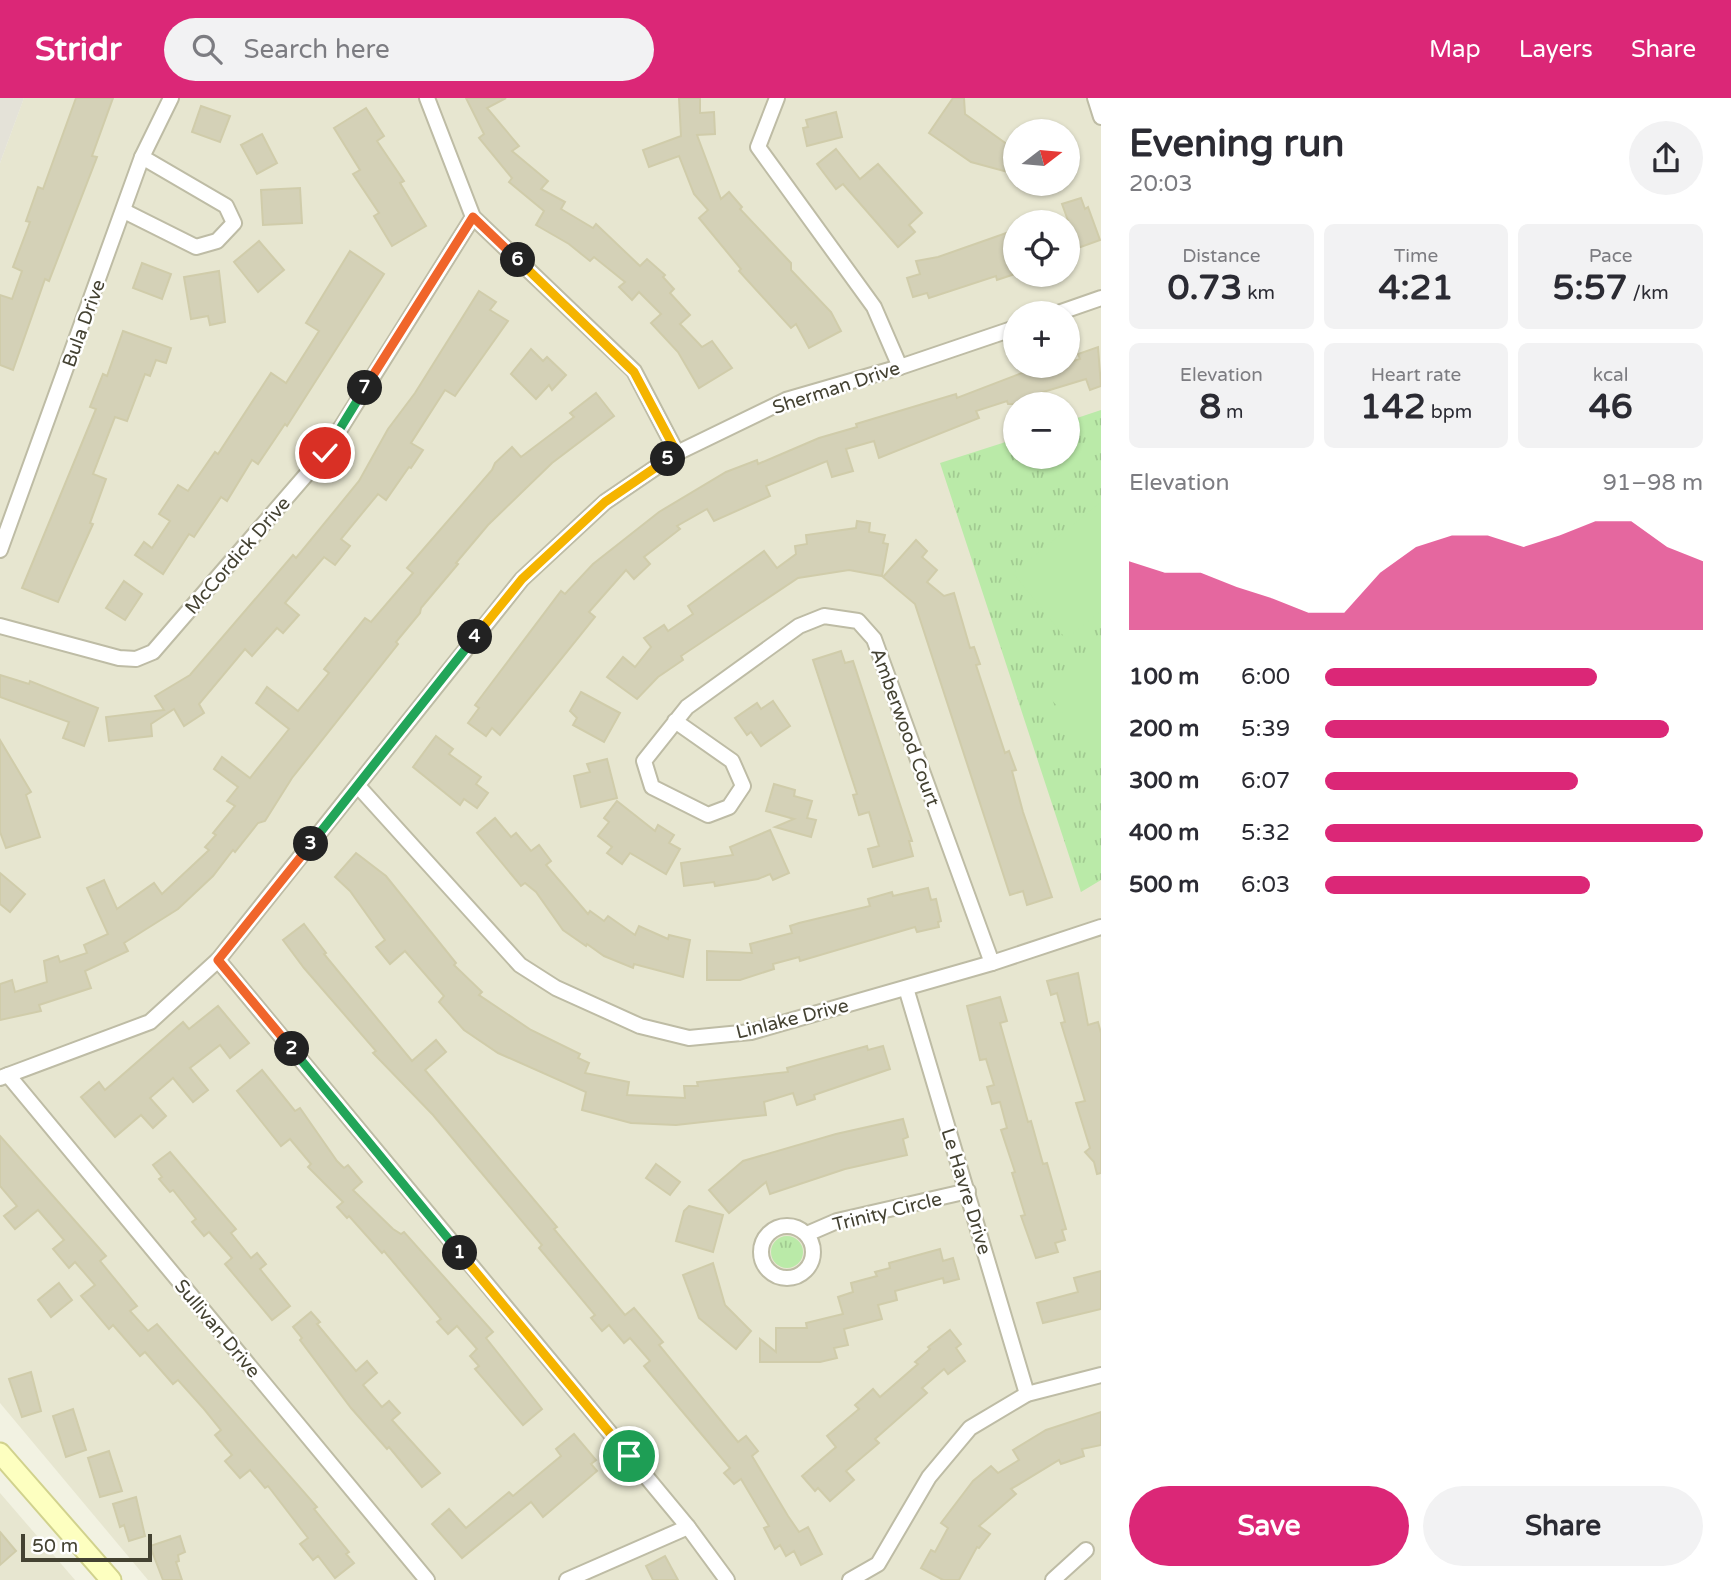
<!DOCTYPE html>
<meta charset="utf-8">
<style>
body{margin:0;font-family:"Varela Round",sans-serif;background:#f2f2f3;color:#2b2b33;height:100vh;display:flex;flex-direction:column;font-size:26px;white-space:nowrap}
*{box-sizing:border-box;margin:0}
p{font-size:23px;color:#7c7c81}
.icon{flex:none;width:38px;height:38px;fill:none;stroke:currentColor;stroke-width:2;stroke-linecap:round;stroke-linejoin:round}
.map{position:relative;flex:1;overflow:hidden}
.sheet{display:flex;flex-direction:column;background:#fff;width:630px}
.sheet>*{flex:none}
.needle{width:46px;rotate:74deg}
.buttons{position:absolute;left:1003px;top:21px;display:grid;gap:14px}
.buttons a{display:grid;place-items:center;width:77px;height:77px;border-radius:50%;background:#fff;box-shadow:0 2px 5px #0004;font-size:35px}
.scale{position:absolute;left:21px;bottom:18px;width:131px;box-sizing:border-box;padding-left:7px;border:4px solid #444232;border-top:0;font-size:19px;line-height:24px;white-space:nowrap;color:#444232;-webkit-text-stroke:5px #fff;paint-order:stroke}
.pin{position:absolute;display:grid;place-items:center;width:60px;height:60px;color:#fff;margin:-30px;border:4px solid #fff;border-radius:50%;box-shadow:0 2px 7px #0007}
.km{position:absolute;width:35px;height:35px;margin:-18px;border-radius:50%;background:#222;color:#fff;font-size:19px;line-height:35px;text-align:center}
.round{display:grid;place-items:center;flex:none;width:74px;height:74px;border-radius:37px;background:#f2f2f3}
.headline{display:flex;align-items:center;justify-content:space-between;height:119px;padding:0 28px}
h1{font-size:38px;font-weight:800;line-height:52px}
.metrics{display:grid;grid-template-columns:repeat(3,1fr);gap:10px;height:119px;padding:7px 28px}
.metrics div{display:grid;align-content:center;border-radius:10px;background:#f2f2f3;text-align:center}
.metrics b{font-size:35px;font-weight:800}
.metrics small{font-size:19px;font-weight:400}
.metrics p{font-size:19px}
.chart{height:196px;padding:14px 28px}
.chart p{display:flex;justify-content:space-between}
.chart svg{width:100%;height:126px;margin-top:7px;fill:#db2777;opacity:.7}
.action{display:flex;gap:14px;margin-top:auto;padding:14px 28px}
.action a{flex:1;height:80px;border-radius:42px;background:#db2777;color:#fff;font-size:28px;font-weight:800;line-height:80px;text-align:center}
.action a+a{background:#f2f2f3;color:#2b2b33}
ul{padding:0 28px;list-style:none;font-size:23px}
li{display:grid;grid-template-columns:112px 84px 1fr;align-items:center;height:52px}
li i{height:18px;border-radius:9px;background:#db2777}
header{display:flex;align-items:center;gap:42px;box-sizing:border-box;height:98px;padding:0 35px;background:#db2777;color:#fff}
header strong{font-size:33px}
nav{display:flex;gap:38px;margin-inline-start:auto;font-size:24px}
.search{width:490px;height:63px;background:#f2f2f3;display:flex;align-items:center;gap:18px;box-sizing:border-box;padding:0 24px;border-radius:38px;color:#7c7c81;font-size:26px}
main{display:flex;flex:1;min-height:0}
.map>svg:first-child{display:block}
.residential{fill:#e7e6d0;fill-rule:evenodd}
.industrial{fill:#e4e2d8}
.grass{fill:url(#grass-tufts)}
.pitch{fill:#baeaa8}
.building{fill:#d4d1b7;stroke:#d0ccaa;stroke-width:2}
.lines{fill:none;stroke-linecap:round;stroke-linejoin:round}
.minor-casing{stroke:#bebca5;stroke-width:18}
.secondary-casing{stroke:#d1d28d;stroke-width:23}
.minor{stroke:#fff;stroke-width:14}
.secondary{stroke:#fdffc0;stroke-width:19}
.split-1-casing{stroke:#fff;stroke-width:14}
.split-2-casing{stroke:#fff;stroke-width:14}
.split-3-casing{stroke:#fff;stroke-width:14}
.split-4-casing{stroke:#fff;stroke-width:14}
.split-5-casing{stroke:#fff;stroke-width:14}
.split-6-casing{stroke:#fff;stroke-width:14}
.split-7-casing{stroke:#fff;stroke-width:14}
.split-8-casing{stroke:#fff;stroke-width:14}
.split-1{stroke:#f5b400;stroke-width:9}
.split-2{stroke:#22a559;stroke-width:9}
.split-3{stroke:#f0652b;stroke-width:9}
.split-4{stroke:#22a559;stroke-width:9}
.split-5{stroke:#f5b400;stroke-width:9}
.split-6{stroke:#f5b400;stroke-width:9}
.split-7{stroke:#f0652b;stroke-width:9}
.split-8{stroke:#22a559;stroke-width:9}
.labels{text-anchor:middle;stroke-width:5;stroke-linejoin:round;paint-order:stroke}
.street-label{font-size:19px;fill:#444232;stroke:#fff}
</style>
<header>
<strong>Stridr</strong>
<div class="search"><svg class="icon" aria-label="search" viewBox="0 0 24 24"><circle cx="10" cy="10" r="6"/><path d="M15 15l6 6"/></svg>Search here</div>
<nav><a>Map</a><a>Layers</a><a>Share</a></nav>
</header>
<main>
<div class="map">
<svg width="1101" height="1482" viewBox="0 0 1101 1482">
<defs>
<pattern id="grass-tufts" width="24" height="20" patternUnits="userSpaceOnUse" patternTransform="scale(1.75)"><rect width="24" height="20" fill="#baeaa8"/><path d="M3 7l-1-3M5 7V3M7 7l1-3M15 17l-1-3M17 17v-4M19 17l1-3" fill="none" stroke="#a1ca91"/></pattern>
</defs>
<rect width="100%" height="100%" fill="#f2f2e2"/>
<g class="residential">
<path d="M24 0H1101V1482H148L0 1305V65ZM1015 33H1068V86H1015ZM1015 124H1068V177H1015ZM1015 215H1068V268H1015ZM1015 306H1068V359H1015Z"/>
<polygon points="0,1395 75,1482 0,1482"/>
</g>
<polygon class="industrial" points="0,0 24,0 0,65"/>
<g class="grass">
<polygon points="1101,312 1101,782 1081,794 940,365 1015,341 1015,359 1068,359 1068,323"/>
<circle cx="787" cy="1154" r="16"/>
</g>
<g class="pitch">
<polygon points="1101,404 1101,513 1066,541 1013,475"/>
<polygon points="1101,555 1101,659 1050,600"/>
</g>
<g class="building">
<polygon points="76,0 113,0 92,58 97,59 49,183 45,181 13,272 0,267 0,197 12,201 22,173 13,169 30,124 26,123 38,89 43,91"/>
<polygon points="466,0 506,0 487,10 519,48 512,53 548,83 541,91 565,104 561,111 593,130 596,126 640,168 647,161 665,177 663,179 674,191 670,195 690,217 680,226 702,249 712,243 732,270 699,290 678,254 651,225 661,216 639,194 632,202 619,189 625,184 594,159 590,163 569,146 536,127 544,113 509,84 512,80 479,40 484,36"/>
<polygon points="679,0 700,0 700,15 714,14 715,36 697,37 721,101 729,94 742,109 740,111 791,165 791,172 831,214 841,233 809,250 796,226 791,230 739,173 741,171 699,120 708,112 694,96 679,58 649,69 643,52 681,38"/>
<polygon points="953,0 964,0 965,16 1015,52 1015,76 971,64 929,35"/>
<polygon points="201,8 230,18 220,44 192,34"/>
<polygon points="366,10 384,38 377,43 404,83 400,85 426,128 392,148 374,118 379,115 353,76 360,72 334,30"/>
<polygon points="836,14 842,39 807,48 803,30 808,29 806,22"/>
<polygon points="262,36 277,65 257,76 241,47"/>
<polygon points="836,51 860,81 878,66 922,115 909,127 915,134 898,149 843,86 836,91 817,66"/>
<polygon points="300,90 302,125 263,127 261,92"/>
<polygon points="1081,100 1085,111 1088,109 1100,142 1078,150 1062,106"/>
<polygon points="1015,132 1015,176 997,182 996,178 929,200 927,195 913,199 907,180 920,176 916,163 938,159"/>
<polygon points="259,143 284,172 258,194 234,164"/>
<polygon points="350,153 384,176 287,328 285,326 258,366 252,362 227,403 221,399 194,439 189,436 163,476 135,457 144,444 152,450 170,423 159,416 178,387 188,393 215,354 218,356 271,275 286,285 319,233 306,225"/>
<polygon points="142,165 171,176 162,201 133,190"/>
<polygon points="219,173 225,224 210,227 208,218 191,221 184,179"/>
<polygon points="479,193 496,204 490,212 508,223 455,298 445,292 411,345 423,352 411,370 409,369 386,402 378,396 341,441 350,448 335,467 324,459 285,505 299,517 283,535 277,530 252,558 245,551 199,606 204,615 184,628 174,611 151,626 152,638 109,643 106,619 164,612 155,598 190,577 293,457 296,460 359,383 388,331 415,295"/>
<polygon points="123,233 171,250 166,265 156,262 150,278 145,276 127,323 115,319 93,376 106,381 90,425 93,426 58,504 22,490 96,311 90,309 103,276 107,278"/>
<polygon points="1098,249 1101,288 1090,292 1086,281 1030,298 1032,306 1008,306 1007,303 976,313 979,320 879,360 874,343 846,351 853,373 832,379 827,363 766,388 770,398 714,423 707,411 677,428 680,431 644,459 650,466 634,481 626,472 589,514 595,519 500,637 492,630 486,638 468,625 479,610 475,607 561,493 565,496 593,466 659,414 726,374 757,362 758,366 819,340 857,329 856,326 956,296 957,300 1040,268 1068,268 1068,265 1080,261 1078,256"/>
<polygon points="531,251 543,263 547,259 566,277 552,292 549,287 536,301 511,276"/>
<polygon points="596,295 614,318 552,365 488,427 456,465 458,466 421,510 420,515 396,544 398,546 292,680 265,723 258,725 235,754 233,752 213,778 178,811 124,845 128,853 85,873 91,890 39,907 41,913 0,922 0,886 12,882 15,894 47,884 44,863 58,858 60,864 87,855 84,847 108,836 87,790 104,782 117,811 154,785 162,796 209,752 205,749 216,737 213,735 235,708 227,703 238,689 214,671 222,659 250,680 289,631 256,605 267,589 298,613 329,575 324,571 365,520 371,524 413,475 407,470 492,372 495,365 512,349 521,359 574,319 570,315"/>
<polygon points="857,423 870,425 869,434 885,437 883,445 888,446 882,478 849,472 798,480 681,558 683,562 658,579 637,601 607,579 623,559 635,569 651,549 644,540 664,527 668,533 693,516 688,508 764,453 777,470 796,456 795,448 807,446 806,437 856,430"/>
<polygon points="916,442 927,453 922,459 937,472 927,484 944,498 954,495 970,550 974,549 980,566 976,567 1005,655 1009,653 1016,672 1012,673 1023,714 1052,799 1027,807 1023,793 1010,797 915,506 883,479"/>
<polygon points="124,483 142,496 125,522 106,510"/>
<polygon points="841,553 845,565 853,563 912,743 909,743 913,758 873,769 868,751 879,748 869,714 859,717 853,697 857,696 813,562"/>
<polygon points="0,577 29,586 30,583 98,610 84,648 63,640 69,624 0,599"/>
<polygon points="581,594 620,615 604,644 573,627 577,620 570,613"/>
<polygon points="773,603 790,628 761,648 751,634 747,637 735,620 757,605 761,611"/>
<polygon points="436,638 453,651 449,656 481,679 476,686 488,695 477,710 464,701 460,707 413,669"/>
<polygon points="0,642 31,694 26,697 40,739 6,750 0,734"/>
<polygon points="607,661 617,700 581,709 574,678 590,674 587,666"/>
<polygon points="774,686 795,692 794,698 812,703 807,720 816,722 811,739 775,729 794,721 766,713"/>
<polygon points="617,703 655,733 658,727 674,737 669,745 680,751 666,776 630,755 622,766 607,755 612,749 598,738 609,724 604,720"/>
<polygon points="495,720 511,739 516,735 531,753 539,747 551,763 546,767 588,816 590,813 604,823 608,818 635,837 639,828 668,841 669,837 690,842 683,879 634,866 633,870 604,858 587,846 586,848 563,832 536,794 525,785 521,788 477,735"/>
<polygon points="770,732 789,775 773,782 770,776 758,781 715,788 714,784 684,788 681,765 733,757 730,749"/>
<polygon points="356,755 386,778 456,865 454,867 482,894 479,897 531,932 580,956 578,960 589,965 585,975 629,984 627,997 685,1000 684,988 698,988 697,984 788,974 787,970 867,948 868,952 883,948 890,971 814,997 815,1001 797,1007 793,995 764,1004 766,1017 676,1027 631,1025 582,1012 586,994 498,955 464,932 439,904 444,898 405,853 390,866 376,849 385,842 350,793 335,779"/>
<polygon points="0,775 25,796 10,814 0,806"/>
<polygon points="928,790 931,802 936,801 941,823 938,824 939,829 917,834 915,829 800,863 799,859 773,866 774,871 740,882 707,882 707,853 752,855 750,846 792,835 790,828 799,825 870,808 868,801 892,794 893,798"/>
<polygon points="304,826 326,855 324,856 412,963 436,942 446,954 425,972 557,1129 554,1131 625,1217 634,1210 663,1244 659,1247 738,1344 746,1338 758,1353 752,1358 788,1418 799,1434 808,1429 822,1456 801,1467 794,1453 786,1458 780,1447 775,1451 764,1430 769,1428 741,1381 734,1386 724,1375 730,1370 644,1268 650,1263 630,1240 624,1245 609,1227 602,1233 591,1220 595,1217 539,1150 542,1147 433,1017 373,955 376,953 304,870 283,842"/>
<polygon points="1078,875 1088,927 1098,924 1101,935 1101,1075 1097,1076 1094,1064 1085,1054 1090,1050 1076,1005 1085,1003 1061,925 1065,924 1057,895 1051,897 1047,883"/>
<polygon points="1000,899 1007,923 1000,925 1028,1024 1031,1023 1043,1066 1047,1065 1066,1131 1062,1132 1065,1142 1055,1145 1058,1154 1036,1160 1021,1118 1025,1117 1012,1075 1015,1074 1001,1032 1007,1030 1000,1004 992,1006 987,989 994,987 986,961 980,962 967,908"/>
<polygon points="218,908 249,945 230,960 220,947 190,970 208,992 193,1004 173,980 150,1000 166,1018 153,1030 141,1017 115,1039 81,999 99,984 105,992 183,924 189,931"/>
<polygon points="262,972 295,1013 300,1010 337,1063 344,1070 348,1067 362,1084 353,1092 393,1131 401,1136 404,1134 493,1234 486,1240 542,1311 523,1327 475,1271 479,1268 470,1258 477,1251 457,1228 448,1236 437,1224 441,1221 384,1153 382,1155 349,1118 347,1120 337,1109 343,1104 308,1069 311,1066 290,1041 281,1048 237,993"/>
<polygon points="903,1021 908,1039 903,1041 907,1057 845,1071 770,1096 766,1084 729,1115 709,1092 743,1063 836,1036"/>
<polygon points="0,1038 106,1158 100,1163 137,1208 130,1213 148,1233 157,1226 317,1409 314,1411 349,1454 346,1456 354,1465 335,1480 318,1458 313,1462 300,1446 308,1440 268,1388 265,1390 250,1372 240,1380 225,1363 232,1357 215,1337 221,1332 204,1311 178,1282 173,1286 145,1254 140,1258 113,1227 109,1231 81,1198 95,1187 75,1164 69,1170 53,1151 64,1142 38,1112 15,1131 4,1118 17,1108 0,1088"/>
<polygon points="170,1054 236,1131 231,1135 251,1160 257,1155 266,1166 260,1171 290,1208 272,1222 225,1166 232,1160 209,1134 204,1138 192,1124 196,1121 173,1092 170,1094 159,1081 162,1079 153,1067"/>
<polygon points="656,1066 680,1084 670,1097 646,1080"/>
<polygon points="689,1108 723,1117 713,1154 676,1143 684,1113"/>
<polygon points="940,1151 943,1163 953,1160 959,1181 944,1185 943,1180 895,1193 897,1202 878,1207 882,1221 844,1231 848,1247 834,1250 837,1260 820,1264 760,1264 760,1241 776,1254 776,1230 807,1230 806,1225 843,1216 838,1199 853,1194 851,1185 877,1178 875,1174 890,1170 889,1165"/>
<polygon points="713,1165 725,1207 751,1233 736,1251 699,1220 683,1177"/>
<polygon points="1101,1173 1101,1211 1043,1225 1037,1205 1078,1194 1074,1180"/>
<polygon points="59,1185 72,1202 51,1219 38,1202"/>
<polygon points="311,1214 320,1224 317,1226 356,1273 367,1263 377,1275 363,1287 382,1309 389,1303 400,1315 392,1322 440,1375 422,1389 389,1349 387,1351 351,1310 300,1242 302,1240 293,1229"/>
<polygon points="950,1232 961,1246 956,1250 965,1263 948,1276 944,1271 922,1290 927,1295 875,1341 879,1345 846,1373 854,1382 830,1403 818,1390 815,1393 802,1378 836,1349 827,1338 859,1311 855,1307 873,1291 880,1299 918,1266 915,1264 930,1251 928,1249"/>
<polygon points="31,1274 41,1313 22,1319 9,1281"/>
<polygon points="73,1311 86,1352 66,1359 53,1318"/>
<polygon points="1101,1314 1101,1347 1082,1351 1084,1358 1061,1366 1059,1362 1011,1391 1016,1396 979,1428 990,1436 979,1450 977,1449 959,1482 943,1482 921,1470 931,1452 935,1454 948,1430 941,1425 973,1383 991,1368 998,1375 1019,1362 1013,1352 1046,1332"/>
<polygon points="574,1336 596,1362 591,1366 597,1373 543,1419 531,1404 462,1460 432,1426 449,1411 466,1430 509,1394 513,1398 561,1358 556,1351"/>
<polygon points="109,1353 122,1393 100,1399 88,1360"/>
<polygon points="136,1399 145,1438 129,1443 124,1427 120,1429 113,1406"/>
<polygon points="0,1434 16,1453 0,1467"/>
<polygon points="180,1438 185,1454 178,1457 179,1463 176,1464 182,1482 163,1482 150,1448"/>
<polygon points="665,1458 678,1482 653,1482 646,1468"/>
</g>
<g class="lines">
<g class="minor-casing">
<g id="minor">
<polyline points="427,0 473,119 634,273 677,355"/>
<polyline points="777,0 758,49 874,209 900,269"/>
<polyline points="1095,0 1101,19"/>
<polyline points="124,113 196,149 217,143 234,125 226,108 142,59"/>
<polyline points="1058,215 1101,200"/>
<polyline points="0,452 142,59 171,0"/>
<polyline points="0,528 119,560 136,561 153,554 325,355 473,119"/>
<polyline points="675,623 732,663 743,688 729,709 708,717 652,689 644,663 687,609 799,528 824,518 858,523 874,541 992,865"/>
<polyline points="358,688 520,867 556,890 640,928 689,940 751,934 992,865 1101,829"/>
<polyline points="218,862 688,1429 727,1482"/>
<polyline points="906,890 1027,1296"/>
<polyline points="8,977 427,1482"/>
<polyline points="0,980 150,924 218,862 522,481 605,404 677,355 786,302 900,269 1015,230"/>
<circle cx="787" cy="1154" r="26"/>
<polyline points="807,1136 837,1123 968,1093"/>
<polyline points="567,1482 688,1429"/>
<polyline points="850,1482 878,1466 929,1379 970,1330 1027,1296 1101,1277"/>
<polyline points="1053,1482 1086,1452"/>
</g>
</g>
<g class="secondary-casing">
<polyline id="secondary" points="0,1355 111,1482"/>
</g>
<use href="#minor" class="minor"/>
<use href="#secondary" class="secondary"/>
</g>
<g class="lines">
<g class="split-1-casing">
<polyline id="split-1" points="460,1155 629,1358"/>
</g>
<g class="split-2-casing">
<polyline id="split-2" points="292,951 460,1155"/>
</g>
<g class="split-3-casing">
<polyline id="split-3" points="292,951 218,862 311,746"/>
</g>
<g class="split-4-casing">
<polyline id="split-4" points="311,746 475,539"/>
</g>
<g class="split-5-casing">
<polyline id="split-5" points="475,539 522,481 605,404 668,361"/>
</g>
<g class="split-6-casing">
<polyline id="split-6" points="518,162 634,274 677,355 668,361"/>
</g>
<g class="split-7-casing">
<polyline id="split-7" points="365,290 473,119 518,162"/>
</g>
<g class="split-8-casing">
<polyline id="split-8" points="325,355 365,290"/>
</g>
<use href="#split-1" class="split-1"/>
<use href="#split-2" class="split-2"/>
<use href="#split-3" class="split-3"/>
<use href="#split-4" class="split-4"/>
<use href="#split-5" class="split-5"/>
<use href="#split-6" class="split-6"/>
<use href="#split-7" class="split-7"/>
<use href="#split-8" class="split-8"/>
</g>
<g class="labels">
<g class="street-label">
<text transform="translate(83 225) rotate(-70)" y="7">Bula Drive</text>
<text transform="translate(836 289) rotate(-18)" y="7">Sherman Drive</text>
<text transform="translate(237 457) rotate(-49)" y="7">McCordick Drive</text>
<text transform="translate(906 629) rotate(70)" y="7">Amberwood Court</text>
<text transform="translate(792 920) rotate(-14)" y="7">Linlake Drive</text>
<text transform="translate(967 1093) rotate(73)" y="7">Le Havre Drive</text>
<text transform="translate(887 1113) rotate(-14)" y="7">Trinity Circle</text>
<text transform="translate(218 1230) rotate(50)" y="7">Sullivan Drive</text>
</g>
</g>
</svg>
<div class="buttons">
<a><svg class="needle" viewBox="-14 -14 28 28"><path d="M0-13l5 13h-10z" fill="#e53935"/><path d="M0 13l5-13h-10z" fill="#7c7c81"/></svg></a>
<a><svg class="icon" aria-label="locate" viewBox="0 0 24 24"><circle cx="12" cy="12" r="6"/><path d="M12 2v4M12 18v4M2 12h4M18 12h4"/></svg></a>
<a>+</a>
<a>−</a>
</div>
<div class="scale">50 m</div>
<div class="pin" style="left:629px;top:1358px;background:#1e9e55"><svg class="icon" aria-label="arrive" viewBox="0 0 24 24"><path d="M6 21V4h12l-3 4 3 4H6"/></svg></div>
<div class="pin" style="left:325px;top:355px;background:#d93025"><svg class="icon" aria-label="check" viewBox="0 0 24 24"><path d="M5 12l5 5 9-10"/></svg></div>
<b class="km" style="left:460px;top:1155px">1</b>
<b class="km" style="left:292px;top:951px">2</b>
<b class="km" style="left:311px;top:746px">3</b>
<b class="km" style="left:475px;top:539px">4</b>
<b class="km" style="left:668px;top:361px">5</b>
<b class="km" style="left:518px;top:162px">6</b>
<b class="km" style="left:365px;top:290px">7</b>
</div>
<section class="sheet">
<div class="headline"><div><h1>Evening run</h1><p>20:03</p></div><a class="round"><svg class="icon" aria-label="share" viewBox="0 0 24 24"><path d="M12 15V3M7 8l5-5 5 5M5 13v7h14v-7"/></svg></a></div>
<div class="metrics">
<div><p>Distance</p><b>0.73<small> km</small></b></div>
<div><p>Time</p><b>4:21</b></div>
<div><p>Pace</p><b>5:57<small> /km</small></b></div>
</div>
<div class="metrics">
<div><p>Elevation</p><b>8<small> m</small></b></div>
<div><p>Heart rate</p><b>142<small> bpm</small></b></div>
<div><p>kcal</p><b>46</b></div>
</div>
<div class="chart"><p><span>Elevation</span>91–98 m</p>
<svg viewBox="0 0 160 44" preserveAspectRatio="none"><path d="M0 44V20L10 24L20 24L30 29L40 33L50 38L60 38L70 24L80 15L90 11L100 11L110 15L120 11L130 6L140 6L150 15L160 20V44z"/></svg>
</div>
<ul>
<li><b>100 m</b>6:00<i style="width:72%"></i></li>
<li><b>200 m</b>5:39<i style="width:91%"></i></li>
<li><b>300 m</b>6:07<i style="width:67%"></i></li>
<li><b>400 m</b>5:32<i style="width:100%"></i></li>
<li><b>500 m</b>6:03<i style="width:70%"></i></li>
</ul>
<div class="action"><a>Save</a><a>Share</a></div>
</section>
</main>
